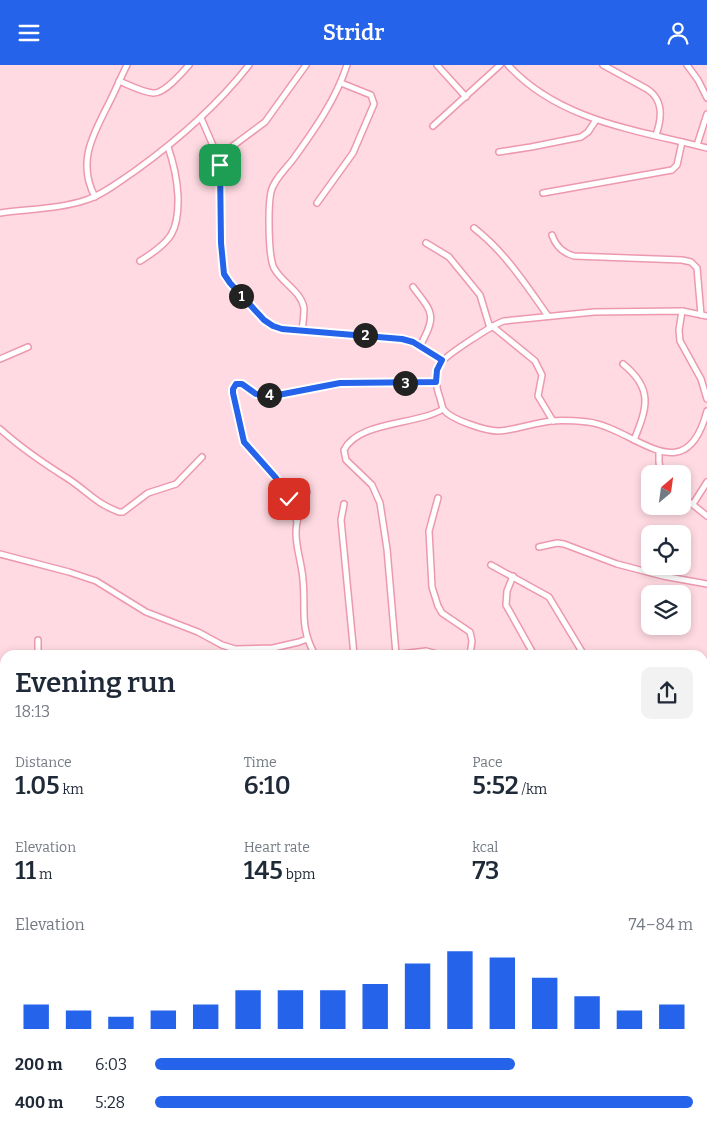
<!DOCTYPE html>
<meta charset="utf-8">
<style>
body{margin:0;font-family:Bitter,serif;background:#f2f2f3;color:#1f2937;height:100vh;display:flex;flex-direction:column;font-size:19px;white-space:nowrap}
*{box-sizing:border-box;margin:0}
p{font-size:16px;color:#747a83}
.icon{flex:none;width:28px;height:28px;fill:none;stroke:currentColor;stroke-width:2;stroke-linecap:round;stroke-linejoin:round}
.map{position:relative;flex:1;overflow:hidden}
.details{position:absolute;left:0px;top:585px;width:708px;height:480px;display:flex;flex-direction:column;background:#fff;border-radius:15px 15px 0 0;box-shadow:0 2px 8px #0003}
.details>*{flex:none}
.needle{width:32px;rotate:29deg}
.buttons{position:absolute;left:641px;top:400px;display:grid;gap:10px}
.buttons a{display:grid;place-items:center;width:50px;height:50px;border-radius:10px;background:#fff;box-shadow:0 2px 8px #0003;font-size:25px}
.pin{position:absolute;display:grid;place-items:center;width:42px;height:42px;color:#fff;margin:-21px;border-radius:10px;box-shadow:0 2px 8px #0006}
.km{position:absolute;width:25px;height:25px;margin:-12px;border-radius:50%;background:#222;color:#fff;font-size:14px;line-height:25px;text-align:center}
.round{display:grid;place-items:center;flex:none;width:52px;height:52px;border-radius:10px;background:#f2f2f3}
.overview{display:flex;align-items:center;justify-content:space-between;height:85px;padding:0 15px}
h1{font-size:28px;font-weight:600;line-height:38px}
.stats{display:grid;grid-template-columns:repeat(3,1fr);gap:8px;height:85px;padding:5px 15px}
.stats div{display:grid;align-content:center}
.stats b{font-size:25px;font-weight:600}
.stats small{font-size:14px;font-weight:400}
.stats p{font-size:14px}
.chart{height:140px;padding:10px 15px}
.chart p{display:flex;justify-content:space-between}
.chart svg{width:100%;height:90px;margin-top:5px;stroke:#2563eb;stroke-width:6}
ul{padding:0 15px;list-style:none;font-size:16px}
li{display:grid;grid-template-columns:80px 60px 1fr;align-items:center;height:38px}
li i{height:12px;border-radius:6px;background:#2563eb}
header{display:flex;justify-content:space-between;align-items:center;height:65px;padding:0 15px;background:#2563eb;color:#fff;font-size:22px;font-weight:600}
.map>svg:first-child{display:block}
.lines{fill:none;stroke-linecap:round;stroke-linejoin:round}
.street-casing{stroke:#ed98ae;stroke-width:8}
.street{stroke:#fff;stroke-width:5}
.route-casing{stroke:#fff;stroke-width:10}
.route{stroke:#2563eb;stroke-width:6}
</style>
<header><svg class="icon" aria-label="menu" viewBox="0 0 24 24"><path d="M4 6h16M4 12h16M4 18h16"/></svg>Stridr<svg class="icon" aria-label="person" viewBox="0 0 24 24"><circle cx="12" cy="8" r="4"/><path d="M4 21q1-7 8-7t8 7"/></svg></header>
<div class="map">
<svg width="707" height="1065" viewBox="0 0 707 1065">
<rect width="100%" height="100%" fill="#ffdae2"/>
<g class="lines">
<g class="street-casing">
<g id="street">
<polyline points="437,0 466,32"/>
<path d="M508 0C559 56 637 65 707 83"/>
<path d="M603 0 647 24C664 35 662 53 656 70"/>
<polyline points="687,0 698,15 707,33"/>
<path d="M119 16C129 20 142 27 153 28 164 29 182 8 189 0"/>
<polyline points="201,53 218,92 220,100 221,178 224,209 230,218 264,255 270,260 282,264 398,273 413,277 442,295"/>
<polyline points="433,61 500,0"/>
<polyline points="697,80 707,49"/>
<polyline points="499,87 531,82 581,72 588,67 596,55"/>
<polyline points="218,92 265,57 306,0"/>
<polyline points="543,128 672,105 677,100 682,77"/>
<path d="M95 132C76 96 94 68 110 36 116 24 121 12 127 0"/>
<polyline points="317,138 353,88 374,39 371,30 341,18"/>
<path d="M0 148C28 144 59 144 86 135 104 129 120 116 135 106 178 75 217 41 249 0"/>
<path d="M474 163C505 187 526 220 548 251"/>
<path d="M552 170C556 182 563 188 574 191L682 195 691 197 697 203 701 250"/>
<polyline points="426,178 449,192 480,230 490,263"/>
<path d="M140 196C171 177 179 167 178 131 177 113 174 99 168 82"/>
<path d="M413 222C433 248 437 250 420 281"/>
<polyline points="682,246 679,265 680,276 701,314 707,334"/>
<path d="M707 251 682 246 594 247 504 256C494 259 444 291 439 300 434 311 436 322 440 333 441 336 442 341 443 344 451 355 486 366 499 366 516 365 533 358 551 356 562 355 577 356 588 357 635 363 685 429 707 346"/>
<polyline points="492,261 535,296 542,310 538,331 553,356"/>
<path d="M302 265C303 258 304 250 304 243 301 226 282 218 274 203 268 191 268 141 271 127 274 114 287 103 294 93 315 64 336 34 347 0"/>
<polyline points="0,294 28,282"/>
<path d="M623 299C654 324 647 343 634 375"/>
<path d="M0 364C21 383 43 398 67 413 86 425 95 438 119 447H123L148 428 176 419 202 392"/>
<polyline points="659,387 659,397 661,409"/>
<path d="M307 427C301 440 296 454 296 468 296 484 302 499 303 515 306 545 299 561 315 590"/>
<polyline points="682,431 707,451"/>
<polyline points="438,433 429,466 432,522 438,541 442,548 470,567 472,576 470,590"/>
<polyline points="344,439 341,455 354,590"/>
<polyline points="693,439 707,417"/>
<polyline points="297,457 292,440 276,413 244,377 233,328 236,319 242,319 256,329 266,331 278,330 340,319 436,317"/>
<polyline points="539,482 557,478 564,479 617,499 663,511 707,519"/>
<polyline points="0,489 69,507 96,516 146,547 198,567 222,580 235,584 273,583 299,577 307,574"/>
<polyline points="491,500 549,532 584,590"/>
<polyline points="513,511 507,526 506,540 534,590"/>
<polyline points="38,575 38,590"/>
<path d="M396 589 387 484 380 438 372 420 346 395 344 385C358 356 418 360 443 344"/>
<polyline points="392,590 426,586 441,590"/>
<polyline points="0,626 5,631"/>
<polyline points="702,627 707,633"/>
<polyline points="702,668 707,671"/>
<polyline points="702,720 707,722"/>
<polyline points="702,756 707,751"/>
<polyline points="0,806 5,798"/>
<polyline points="702,820 707,816"/>
<polyline points="0,847 5,850"/>
<polyline points="702,879 707,878"/>
<polyline points="0,989 5,994"/>
<polyline points="0,1057 3,1065"/>
<polyline points="63,1060 63,1065"/>
<polyline points="390,1060 390,1065"/>
<polyline points="171,1065 176,1062 194,1065"/>
<polyline points="333,1065 336,1060"/>
<polyline points="641,1065 643,1060"/>
</g>
</g>
<use href="#street" class="street"/>
</g>
<g class="lines">
<g class="route-casing">
<polyline id="route" points="220,100 221,178 224,209 230,218 264,255 273,261 282,264 402,274 413,277 442,295 437,305 436,317 340,318 278,330 266,330 256,329 242,319 236,319 233,324 233,328 244,377 276,413 289,434"/>
</g>
<use href="#route" class="route"/>
</g>
</svg>
<div class="buttons">
<a><svg class="needle" viewBox="-14 -14 28 28"><path d="M0-13l5 13h-10z" fill="#e53935"/><path d="M0 13l5-13h-10z" fill="#747a83"/></svg></a>
<a><svg class="icon" aria-label="locate" viewBox="0 0 24 24"><circle cx="12" cy="12" r="6"/><path d="M12 2v4M12 18v4M2 12h4M18 12h4"/></svg></a>
<a><svg class="icon" aria-label="layers" viewBox="0 0 24 24"><path d="M12 4l9 5-9 5-9-5zM3 14l9 5 9-5"/></svg></a>
</div>
<div class="pin" style="left:220px;top:100px;background:#1e9e55"><svg class="icon" aria-label="arrive" viewBox="0 0 24 24"><path d="M6 21V4h12l-3 4 3 4H6"/></svg></div>
<div class="pin" style="left:289px;top:434px;background:#d93025"><svg class="icon" aria-label="check" viewBox="0 0 24 24"><path d="M5 12l5 5 9-10"/></svg></div>
<b class="km" style="left:241px;top:231px">1</b>
<b class="km" style="left:365px;top:270px">2</b>
<b class="km" style="left:405px;top:318px">3</b>
<b class="km" style="left:269px;top:330px">4</b>
<section class="details">
<div class="overview"><div><h1>Evening run</h1><p>18:13</p></div><a class="round"><svg class="icon" aria-label="share" viewBox="0 0 24 24"><path d="M12 15V3M7 8l5-5 5 5M5 13v7h14v-7"/></svg></a></div>
<div class="stats">
<div><p>Distance</p><b>1.05<small> km</small></b></div>
<div><p>Time</p><b>6:10</b></div>
<div><p>Pace</p><b>5:52<small> /km</small></b></div>
</div>
<div class="stats">
<div><p>Elevation</p><b>11<small> m</small></b></div>
<div><p>Heart rate</p><b>145<small> bpm</small></b></div>
<div><p>kcal</p><b>73</b></div>
</div>
<div class="chart"><p><span>Elevation</span>74–84 m</p>
<svg viewBox="0 0 160 44" preserveAspectRatio="none"><path d="M5 44V32M15 44V35M25 44V38M35 44V35M45 44V32M55 44V25M65 44V25M75 44V25M85 44V22M95 44V12M105 44V6M115 44V9M125 44V19M135 44V28M145 44V35M155 44V32"/></svg>
</div>
<ul>
<li><b>200 m</b>6:03<i style="width:67%"></i></li>
<li><b>400 m</b>5:28<i style="width:100%"></i></li>
</ul>
</section>
</div>
